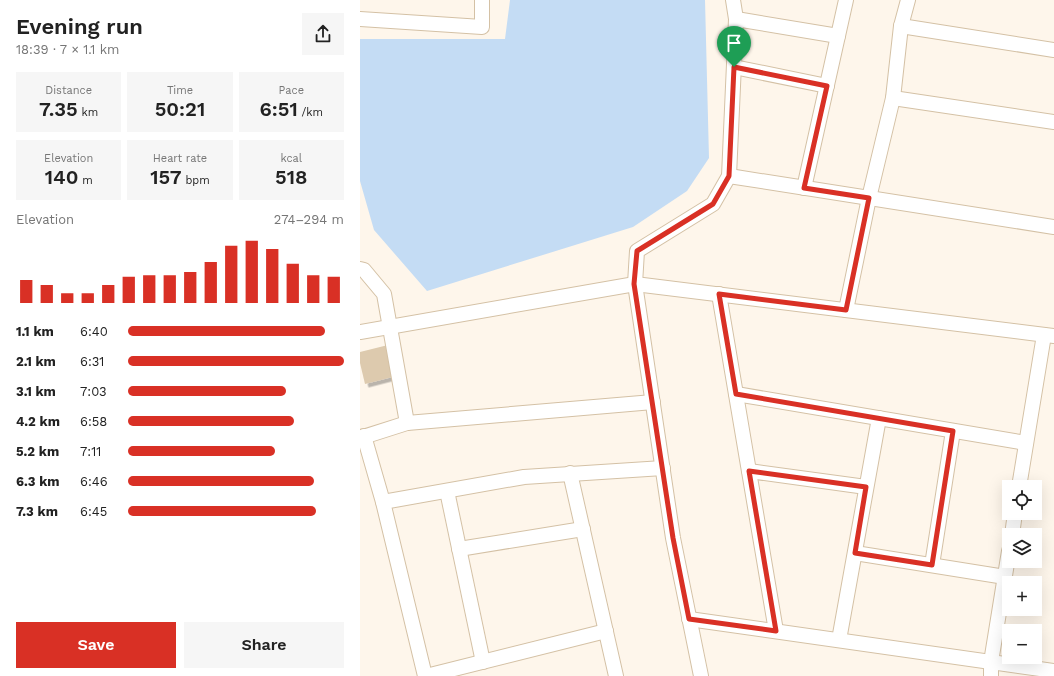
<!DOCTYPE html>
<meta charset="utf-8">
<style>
body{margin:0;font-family:"Work Sans",sans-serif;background:#f6f6f6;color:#222;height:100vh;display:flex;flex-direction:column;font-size:15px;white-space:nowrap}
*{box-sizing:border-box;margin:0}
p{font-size:13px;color:#767676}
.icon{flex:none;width:22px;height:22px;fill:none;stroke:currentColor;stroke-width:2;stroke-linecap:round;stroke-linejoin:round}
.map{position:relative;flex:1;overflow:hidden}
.details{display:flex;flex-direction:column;background:#fff;width:360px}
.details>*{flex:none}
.tools{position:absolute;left:642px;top:480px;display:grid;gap:8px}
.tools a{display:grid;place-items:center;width:40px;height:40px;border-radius:0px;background:#fff;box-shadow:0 4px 16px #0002;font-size:20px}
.pin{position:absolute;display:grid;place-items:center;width:34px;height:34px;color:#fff;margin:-41px -17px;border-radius:50% 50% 50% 0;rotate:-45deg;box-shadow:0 0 4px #0007}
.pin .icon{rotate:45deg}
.round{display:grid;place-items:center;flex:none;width:42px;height:42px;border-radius:0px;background:#f6f6f6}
.overview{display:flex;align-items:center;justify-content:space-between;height:68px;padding:0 16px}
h1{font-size:22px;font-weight:600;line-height:30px}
.stats{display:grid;grid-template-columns:repeat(3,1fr);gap:6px;height:68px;padding:4px 16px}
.stats div{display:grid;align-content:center;border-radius:0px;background:#f6f6f6;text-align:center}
.stats b{font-size:20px;font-weight:600}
.stats small{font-size:11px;font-weight:400}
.stats p{font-size:11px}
.chart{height:112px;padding:8px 16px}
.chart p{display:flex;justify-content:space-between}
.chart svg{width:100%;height:72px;margin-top:4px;stroke:#d93025;stroke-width:6}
.cta{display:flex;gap:8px;margin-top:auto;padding:8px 16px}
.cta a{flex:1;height:46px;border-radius:0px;background:#d93025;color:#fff;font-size:16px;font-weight:600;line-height:46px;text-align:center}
.cta a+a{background:#f6f6f6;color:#222}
ul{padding:0 16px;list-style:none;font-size:13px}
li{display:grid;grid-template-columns:64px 48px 1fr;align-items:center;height:30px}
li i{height:10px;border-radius:5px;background:#d93025}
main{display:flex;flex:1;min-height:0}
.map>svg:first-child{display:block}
.water{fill:#c4dcf4}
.building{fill:#ddcaae;filter:url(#shadow)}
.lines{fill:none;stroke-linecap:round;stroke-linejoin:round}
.street-casing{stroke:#d4c1a5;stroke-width:16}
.street{stroke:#fff;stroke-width:14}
.route-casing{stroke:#fff;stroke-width:8}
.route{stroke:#d93025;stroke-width:5}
</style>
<main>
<section class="details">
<div class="overview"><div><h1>Evening run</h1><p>18:39 · 7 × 1.1 km</p></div><a class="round"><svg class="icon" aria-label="share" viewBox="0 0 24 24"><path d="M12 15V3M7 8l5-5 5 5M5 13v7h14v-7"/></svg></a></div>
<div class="stats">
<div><p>Distance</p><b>7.35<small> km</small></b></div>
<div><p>Time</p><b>50:21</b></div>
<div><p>Pace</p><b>6:51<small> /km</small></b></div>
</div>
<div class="stats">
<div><p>Elevation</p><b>140<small> m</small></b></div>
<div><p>Heart rate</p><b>157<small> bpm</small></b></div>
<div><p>kcal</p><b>518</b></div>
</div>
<div class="chart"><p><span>Elevation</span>274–294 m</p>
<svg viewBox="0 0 160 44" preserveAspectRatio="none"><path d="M5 44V30M15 44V33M25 44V38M35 44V38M45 44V33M55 44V28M65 44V27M75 44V27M85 44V25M95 44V19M105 44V9M115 44V6M125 44V11M135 44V20M145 44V27M155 44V28"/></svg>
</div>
<ul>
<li><b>1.1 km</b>6:40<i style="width:91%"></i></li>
<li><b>2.1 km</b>6:31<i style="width:100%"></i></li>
<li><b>3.1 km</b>7:03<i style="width:73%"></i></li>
<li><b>4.2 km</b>6:58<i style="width:77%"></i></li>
<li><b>5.2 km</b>7:11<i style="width:68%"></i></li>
<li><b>6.3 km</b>6:46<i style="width:86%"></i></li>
<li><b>7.3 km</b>6:45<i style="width:87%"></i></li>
</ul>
<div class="cta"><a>Save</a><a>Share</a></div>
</section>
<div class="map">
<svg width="694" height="676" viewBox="0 0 694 676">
<defs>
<filter id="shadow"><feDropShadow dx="3.5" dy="3.5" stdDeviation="0" flood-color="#0004"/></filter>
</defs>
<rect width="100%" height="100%" fill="#fef6eb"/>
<polygon class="water" points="150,0 345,0 349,158 327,191 273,227 67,291 14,230 0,181 0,39 145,39"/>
<polygon class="building" points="28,345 36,376 5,384 0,363 0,352"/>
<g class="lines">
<g class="street-casing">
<g id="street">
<polyline points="548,0 541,26 694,50"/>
<polyline points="0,19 122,27 122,0"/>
<polyline points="376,19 478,36"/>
<polyline points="374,67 467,86"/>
<polyline points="533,98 694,122"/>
<polyline points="369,176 694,227"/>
<polyline points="444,188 486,0"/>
<polyline points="0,269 4,270 24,294 47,423"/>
<polyline points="359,294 416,631"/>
<polyline points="486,310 509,198 533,98 541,26"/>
<polyline points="0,332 275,284 694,336"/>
<polyline points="376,394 666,443"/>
<polyline points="4,436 23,502 65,676"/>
<polyline points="0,438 47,423 293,402"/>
<polyline points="389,471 506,487"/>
<polyline points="210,473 256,676"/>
<polyline points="659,487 684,335"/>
<polyline points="87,491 123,662"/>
<polyline points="23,502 164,477 303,468"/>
<polyline points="652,535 655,513"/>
<polyline points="99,549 223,529"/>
<polyline points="495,553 645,577"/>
<polyline points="572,565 593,431"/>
<polyline points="329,619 694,671"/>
<polyline points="479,640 519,418"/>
<polyline points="66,676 246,631"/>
<polyline points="341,676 313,538 275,284 277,251 353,204 369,176 376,19 373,0"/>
<polyline points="631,676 631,662 649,551"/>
</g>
</g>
<use href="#street" class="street"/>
</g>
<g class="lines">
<g class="route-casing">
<polygon id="route" points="374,67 467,86 444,188 509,198 486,310 359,294 376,394 593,431 572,565 495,553 506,487 389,471 416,631 329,619 313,538 274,284 277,251 353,204 369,176"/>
</g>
<use href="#route" class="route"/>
</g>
</svg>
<div class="tools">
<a><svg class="icon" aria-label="locate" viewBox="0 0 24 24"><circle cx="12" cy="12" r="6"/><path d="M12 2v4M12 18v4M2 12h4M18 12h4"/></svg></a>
<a><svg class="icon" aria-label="layers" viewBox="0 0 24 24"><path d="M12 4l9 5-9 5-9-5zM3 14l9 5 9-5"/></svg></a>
<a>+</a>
<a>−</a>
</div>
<div class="pin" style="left:374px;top:67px;background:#1e9e55"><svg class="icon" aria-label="arrive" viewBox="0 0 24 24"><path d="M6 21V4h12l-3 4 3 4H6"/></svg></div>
</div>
</main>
